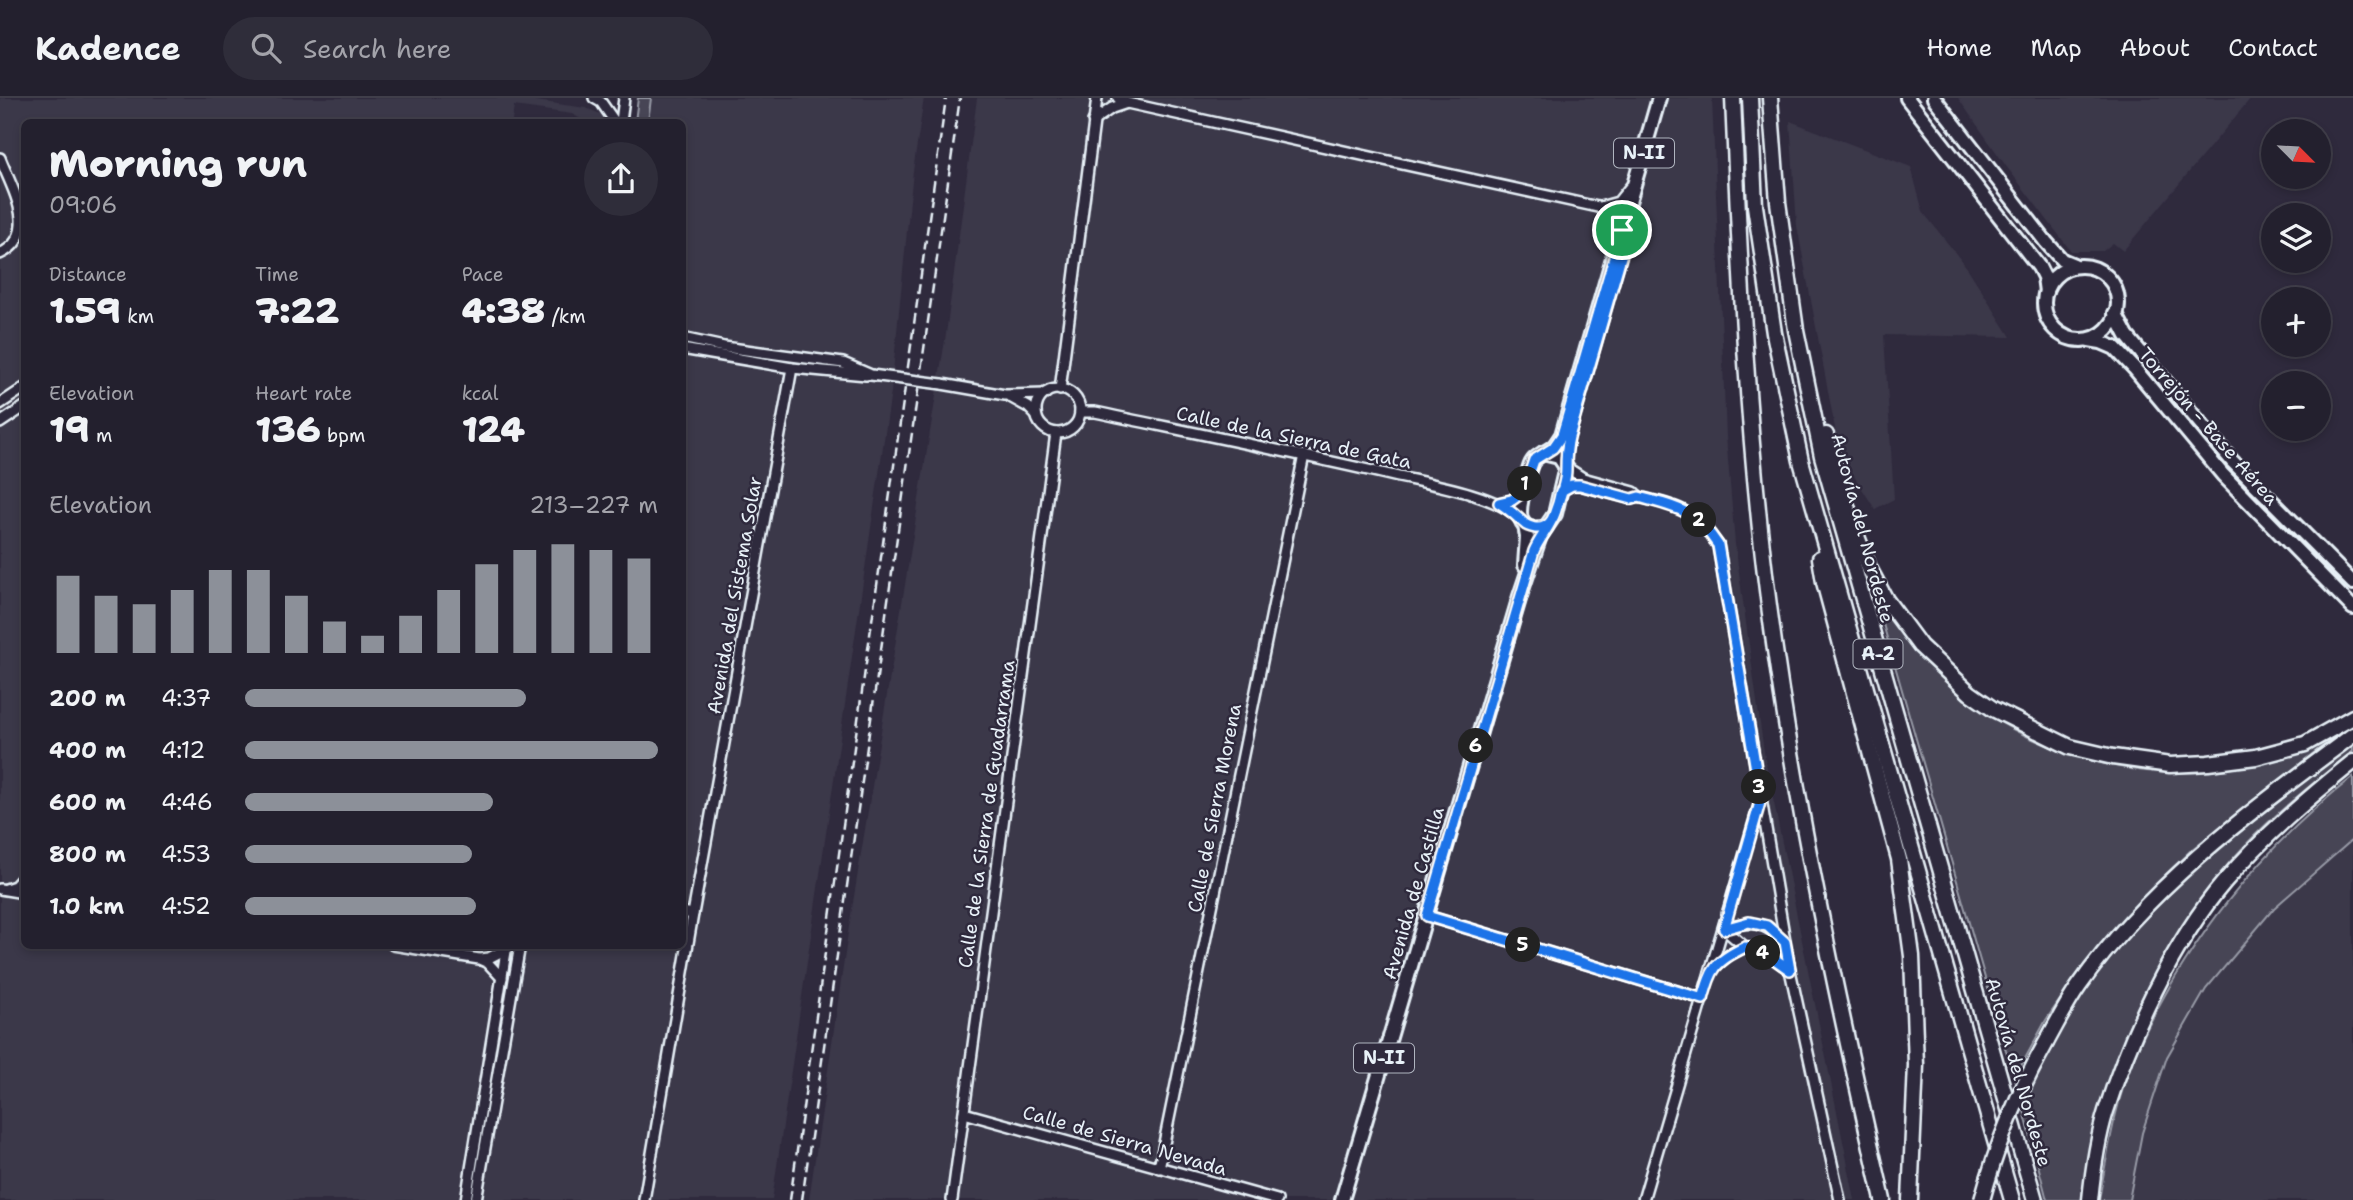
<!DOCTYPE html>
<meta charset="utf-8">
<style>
body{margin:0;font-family:"Shantell Sans",sans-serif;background:#2f2d3a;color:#f1f3f6;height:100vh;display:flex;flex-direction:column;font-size:26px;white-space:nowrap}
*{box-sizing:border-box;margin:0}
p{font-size:23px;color:#a3a3aa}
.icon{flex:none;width:38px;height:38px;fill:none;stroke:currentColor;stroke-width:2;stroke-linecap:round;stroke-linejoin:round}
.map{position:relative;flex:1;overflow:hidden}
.side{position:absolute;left:21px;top:21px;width:665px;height:830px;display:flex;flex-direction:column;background:#23202e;border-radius:10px;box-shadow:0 4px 10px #0003,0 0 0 2px #403e4a}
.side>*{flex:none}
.needle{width:46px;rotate:114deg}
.fabs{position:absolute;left:2261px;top:21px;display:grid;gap:14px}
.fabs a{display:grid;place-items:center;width:70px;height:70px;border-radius:50%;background:#23202e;box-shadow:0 4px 10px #0003,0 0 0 2px #403e4a;font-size:35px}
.pin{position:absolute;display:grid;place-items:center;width:60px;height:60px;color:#fff;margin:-30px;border:4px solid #fff;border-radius:50%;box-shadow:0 2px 7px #0007}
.km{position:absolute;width:35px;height:35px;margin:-18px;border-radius:50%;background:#222;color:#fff;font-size:19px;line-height:35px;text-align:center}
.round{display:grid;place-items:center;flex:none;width:74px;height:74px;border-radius:37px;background:#2f2d3a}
.headline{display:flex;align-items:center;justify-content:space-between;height:119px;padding:0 28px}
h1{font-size:38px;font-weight:800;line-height:52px}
.figures{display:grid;grid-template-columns:repeat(3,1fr);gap:10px;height:119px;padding:7px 28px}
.figures div{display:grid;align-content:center}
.figures b{font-size:35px;font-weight:800}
.figures small{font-size:19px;font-weight:400}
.figures p{font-size:19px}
.chart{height:196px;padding:14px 28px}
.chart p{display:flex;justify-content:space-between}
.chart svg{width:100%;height:126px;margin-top:7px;stroke:#8c9099;stroke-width:6}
ul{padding:0 28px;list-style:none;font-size:23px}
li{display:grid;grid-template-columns:112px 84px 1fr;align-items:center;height:52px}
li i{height:18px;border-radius:9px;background:#8c9099}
header{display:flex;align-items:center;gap:42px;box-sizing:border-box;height:98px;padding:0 35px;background:#23202e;border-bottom:2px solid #403e4a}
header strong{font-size:33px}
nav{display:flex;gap:38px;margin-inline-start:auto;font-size:24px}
.search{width:490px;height:63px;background:#2f2d3a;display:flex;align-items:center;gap:18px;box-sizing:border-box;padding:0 24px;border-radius:38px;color:#a3a3aa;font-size:26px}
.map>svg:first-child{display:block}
.built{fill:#3b3749}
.green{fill:#464455;stroke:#979aa6;stroke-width:2}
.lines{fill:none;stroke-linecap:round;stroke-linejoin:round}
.minor-casing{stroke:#e8f1f8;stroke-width:14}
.major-casing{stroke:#e8f1f8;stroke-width:18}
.highway-casing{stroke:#e8f1f8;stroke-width:19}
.minor{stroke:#2f2a3d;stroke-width:9}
.major{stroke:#2f2a3d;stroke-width:12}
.highway{stroke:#2f2a3d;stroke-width:14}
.rail{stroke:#e8f1f8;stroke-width:2.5;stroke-dasharray:10 5;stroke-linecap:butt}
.minor-bridge-casing{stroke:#e8f1f8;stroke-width:14;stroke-linecap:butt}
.highway-bridge-casing{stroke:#e8f1f8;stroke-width:19;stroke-linecap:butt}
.minor-bridge{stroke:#2f2a3d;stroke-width:9}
.highway-bridge{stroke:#2f2a3d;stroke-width:14}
.route-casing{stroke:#fff;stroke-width:14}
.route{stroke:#1a73e8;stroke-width:9}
.labels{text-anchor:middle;stroke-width:5;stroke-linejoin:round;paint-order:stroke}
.shield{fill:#2f2a3d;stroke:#b0b5c0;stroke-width:2}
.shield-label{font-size:18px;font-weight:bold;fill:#e8f1f8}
.street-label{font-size:19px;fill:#e8f1f8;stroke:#2f2a3d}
</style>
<header>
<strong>Kadence</strong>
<div class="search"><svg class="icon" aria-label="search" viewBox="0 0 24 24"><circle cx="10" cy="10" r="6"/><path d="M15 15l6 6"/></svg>Search here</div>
<nav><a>Home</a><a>Map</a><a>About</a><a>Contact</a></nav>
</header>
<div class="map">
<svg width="2353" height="1102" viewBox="0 0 2353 1102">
<rect width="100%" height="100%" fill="#2f2a3d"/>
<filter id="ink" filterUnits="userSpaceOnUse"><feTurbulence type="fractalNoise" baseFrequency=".0143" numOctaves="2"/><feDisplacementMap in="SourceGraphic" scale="14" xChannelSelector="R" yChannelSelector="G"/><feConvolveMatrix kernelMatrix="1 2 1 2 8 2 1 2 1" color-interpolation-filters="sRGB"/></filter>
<g filter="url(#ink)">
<g class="built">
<polygon points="0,0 515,0 586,10 620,24 586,24 572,16 514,8 512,24 24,24 24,847 507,847 466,1102 0,1102"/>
<polygon points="651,0 924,0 913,73 891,294 772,1102 476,1102 520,847 682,847 683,251 869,277 857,270 683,240 682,24 648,24"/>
<polygon points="977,0 1712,0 1726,338 1735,446 1765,661 1855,1102 809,1102 848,835 946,236"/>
<polygon points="1958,0 2251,0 2123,153 2113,145 2103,153 2071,153 2006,68"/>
<polygon points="1790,23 1911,69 1923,114 1968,171 2011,239 1884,237 1894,401 1875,411 1850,372 1837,341 1797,128"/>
<polygon points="2353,741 2353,1102 2129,1102 2142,1035 2167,959 2206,891 2273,810"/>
</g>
<g class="green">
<polygon points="638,0 651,0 648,24 635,24"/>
<path d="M1870 481C1897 520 1921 563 1958 594 2024 650 2126 683 2212 673 2253 669 2292 656 2330 642L2191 752 2139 803 2081 871 2046 922 2014 981Z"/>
<path d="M2353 646V653C2310 688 2266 722 2230 764 2162 847 2112 944 2091 1049 2088 1067 2083 1084 2082 1102H2047L2022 1005C2037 976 2051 944 2069 916 2140 805 2251 725 2353 646Z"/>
<path d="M2353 679V741L2274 810 2206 891 2167 959 2142 1035 2129 1102H2099C2108 1052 2116 999 2137 952 2185 846 2261 750 2353 679Z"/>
</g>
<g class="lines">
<g class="minor-casing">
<g id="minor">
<polyline points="594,0 601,4 615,24"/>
<path d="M1118 0 1127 5C1284 41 1441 74 1598 109 1621 120 1625 131 1622 155L1569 339 1564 365"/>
<polyline points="1093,23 1112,10 1127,5"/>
<polyline points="621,24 624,0"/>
<path d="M0 60C12 91 41 137 0 156"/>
<polyline points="1600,109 1618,104 1630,89"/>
<polyline points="682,240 724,249 843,265 871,277"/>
<polyline points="682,251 792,270 866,277"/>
<polyline points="942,286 1005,297 1045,296"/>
<circle cx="1058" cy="313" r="22"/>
<polyline points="1060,292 1097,0"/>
<polyline points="1010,299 1028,309 1036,317"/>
<polyline points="0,306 24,290"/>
<path d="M1080 314H1095C1195 335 1295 355 1394 378 1430 386 1494 396 1520 420"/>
<polyline points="0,325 24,309"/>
<polyline points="1566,369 1583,380 1634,394 1639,399"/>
<path d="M1561 393 1571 387H1580L1632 401 1639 399C1679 409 1694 411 1718 447L1790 872 1840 1102"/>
<polyline points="1498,405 1512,402 1523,394"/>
<polyline points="0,791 24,795"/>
<polyline points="6,791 15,788 24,778"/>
<polyline points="682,814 693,816"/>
<polyline points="1427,818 1703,901"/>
<path d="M1785 843C1765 824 1749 821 1724 831L1745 849 1769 857 1790 872"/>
<polyline points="393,847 479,861 488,865 502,880"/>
<polyline points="481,861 489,860 510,849"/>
<polyline points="1713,870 1729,857 1745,849"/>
<polyline points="964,1015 1277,1102"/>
<polyline points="1159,1070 1304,357"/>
<polyline points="466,1102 507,847"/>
<polyline points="476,1102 520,847"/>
<polyline points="644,1102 693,816 792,270"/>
<polyline points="952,1102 1056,335"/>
<polyline points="1643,1102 1760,704"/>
</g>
</g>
<g class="major-casing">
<g id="major">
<polyline points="1907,0 2039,169 2044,179 2046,194"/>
<polyline points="1934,0 2046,144 2062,162 2074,167"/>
<circle cx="2081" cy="205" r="37"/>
<polyline points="2115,215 2127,238 2232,363 2353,485"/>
<polyline points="2089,242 2101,244 2115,250 2134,270 2223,377 2353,510"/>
<path d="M1546 429C1510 438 1520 404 1526 384 1528 377 1529 368 1533 363 1538 356 1546 355 1552 350 1556 347 1559 341 1562 337L1659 0"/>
<polyline points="1525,467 1527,439 1525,427"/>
<polyline points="1342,1102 1520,498 1540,438 1555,416 1566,369 1559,359 1543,355"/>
</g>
</g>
<g class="highway-casing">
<g id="highway">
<path d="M1733 0C1740 170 1747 339 1769 508 1795 708 1838 906 1883 1102"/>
<polyline points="1750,0 1755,108 1774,235 1801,363 2012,1102"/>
<polyline points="1770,0 1778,104 1796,232 1822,358 2035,1102"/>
<polyline points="1826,337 1852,425 1869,470 1886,502 1920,548 1970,595 1993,611 2070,649 2113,659 2170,667 2208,665 2256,659 2305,646 2353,619"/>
<polyline points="1820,460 1824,484 1899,761 1912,858 1916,967 1910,1102"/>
<path d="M2047 943C2057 925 2067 905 2079 888 2150 786 2254 711 2353 637"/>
<path d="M2090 1102C2093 1072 2097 1042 2106 1013 2130 937 2173 844 2225 783 2264 738 2307 701 2353 664"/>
</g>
</g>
<use href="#minor" class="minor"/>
<use href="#major" class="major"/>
<use href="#highway" class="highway"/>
<g class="rail">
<polyline points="790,1102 946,0"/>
<polyline points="802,1102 960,0"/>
</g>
<g class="minor-bridge-casing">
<polyline id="minor-bridge" points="871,277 942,286"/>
</g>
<g class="highway-bridge-casing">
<path id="highway-bridge" d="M1982 1102C1997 1046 2018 994 2047 943"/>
</g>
<use href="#minor-bridge" class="minor-bridge"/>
<use href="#highway-bridge" class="highway-bridge"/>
</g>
</g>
<g class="lines" filter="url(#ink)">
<g class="route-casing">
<path id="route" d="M1622 132 1562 337 1553 350 1534 362 1523 394 1512 402 1499 405C1509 411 1516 418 1525 426 1527 428 1531 429 1535 430 1555 432 1557 408 1561 393L1572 387H1580L1632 401 1639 399C1679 410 1694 411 1718 447L1761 701 1724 831 1749 824 1767 828 1785 844 1790 872 1769 857 1745 849C1714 864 1712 870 1703 901L1427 818 1534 453C1540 439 1551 428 1555 414 1559 402 1566 385 1566 372 1566 360 1566 351 1569 339L1622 155V132"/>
</g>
<use href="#route" class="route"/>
</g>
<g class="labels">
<g class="shield">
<rect x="1614" y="40.5" width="60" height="29" rx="5"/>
<rect x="1853.5" y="541.5" width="49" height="29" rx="5"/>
<rect x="1354" y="945.5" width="60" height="29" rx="5"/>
</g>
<g class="shield-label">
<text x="1644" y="61">N-II</text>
<text x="1878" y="562">A-2</text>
<text x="1384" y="966">N-II</text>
</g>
<g class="street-label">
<text transform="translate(2209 328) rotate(49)" y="7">Torrejón - Base Aérea</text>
<text transform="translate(1294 339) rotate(12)" y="7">Calle de la Sierra de Gata</text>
<text transform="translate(1863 430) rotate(75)" y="7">Autovía del Nordeste</text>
<text transform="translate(734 497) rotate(-80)" y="7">Avenida del Sistema Solar</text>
<text transform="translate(1214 710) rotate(-79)" y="7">Calle de Sierra Morena</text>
<text transform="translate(986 716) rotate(-82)" y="7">Calle de la Sierra de Guadarrama</text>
<text transform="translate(1413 795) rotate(-74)" y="7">Avenida de Castilla</text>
<text transform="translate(2019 974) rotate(74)" y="7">Autovía del Nordeste</text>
<text transform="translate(1125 1042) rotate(16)" y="7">Calle de Sierra Nevada</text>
</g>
</g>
</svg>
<div class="fabs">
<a><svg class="needle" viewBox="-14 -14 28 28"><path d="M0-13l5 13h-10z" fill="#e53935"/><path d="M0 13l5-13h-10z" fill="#a3a3aa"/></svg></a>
<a><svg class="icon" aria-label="layers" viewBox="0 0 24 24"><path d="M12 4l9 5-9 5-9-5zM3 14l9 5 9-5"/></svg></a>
<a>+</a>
<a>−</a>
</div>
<div class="pin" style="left:1622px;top:132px;background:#1e9e55"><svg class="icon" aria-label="arrive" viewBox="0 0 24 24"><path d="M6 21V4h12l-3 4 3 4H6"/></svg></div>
<b class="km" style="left:1525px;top:386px">1</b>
<b class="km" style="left:1699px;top:422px">2</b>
<b class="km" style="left:1759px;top:689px">3</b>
<b class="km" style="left:1763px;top:855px">4</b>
<b class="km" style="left:1523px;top:847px">5</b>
<b class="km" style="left:1476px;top:648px">6</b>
<section class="side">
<div class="headline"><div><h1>Morning run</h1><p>09:06</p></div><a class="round"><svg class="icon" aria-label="share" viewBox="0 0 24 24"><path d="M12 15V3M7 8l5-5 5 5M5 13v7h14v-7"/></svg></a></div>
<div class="figures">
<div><p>Distance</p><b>1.59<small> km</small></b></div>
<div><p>Time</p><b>7:22</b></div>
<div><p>Pace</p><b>4:38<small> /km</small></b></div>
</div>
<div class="figures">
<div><p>Elevation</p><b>19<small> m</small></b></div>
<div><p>Heart rate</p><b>136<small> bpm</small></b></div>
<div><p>kcal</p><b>124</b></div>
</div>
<div class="chart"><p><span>Elevation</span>213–227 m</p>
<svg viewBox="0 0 160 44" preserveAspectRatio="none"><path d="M5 44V17M15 44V24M25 44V27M35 44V22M45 44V15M55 44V15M65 44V24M75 44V33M85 44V38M95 44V31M105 44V22M115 44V13M125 44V8M135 44V6M145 44V8M155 44V11"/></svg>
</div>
<ul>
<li><b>200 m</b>4:37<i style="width:68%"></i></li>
<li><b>400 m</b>4:12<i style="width:100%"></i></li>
<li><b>600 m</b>4:46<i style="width:60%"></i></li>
<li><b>800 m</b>4:53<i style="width:55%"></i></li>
<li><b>1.0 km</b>4:52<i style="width:56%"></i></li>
</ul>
</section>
</div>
